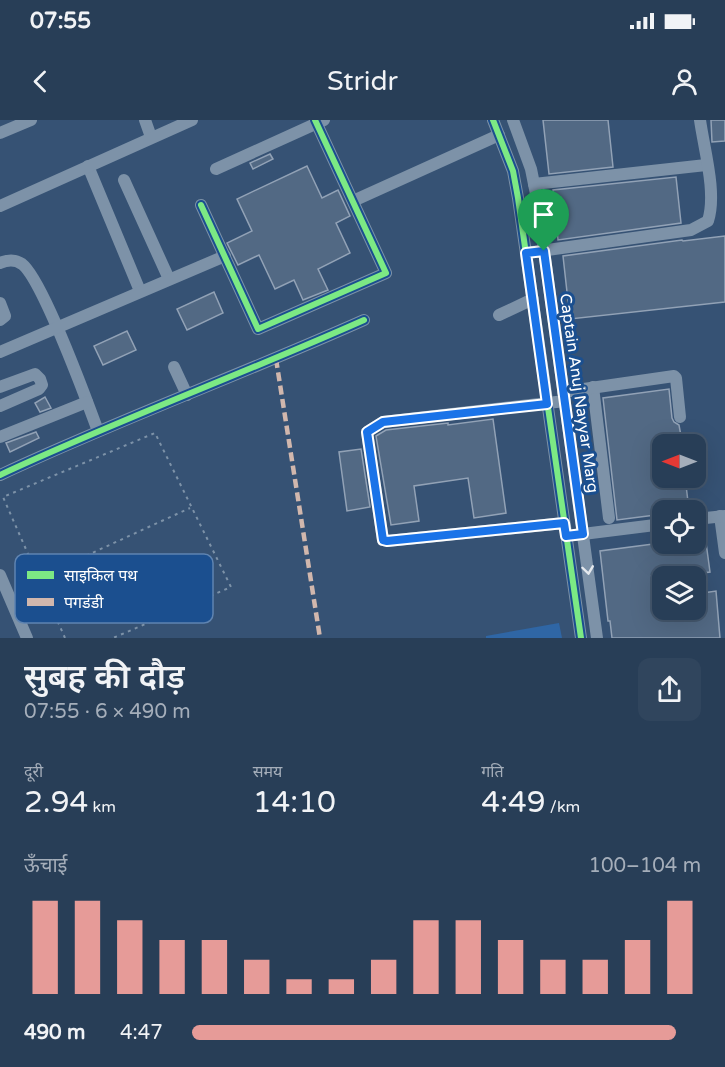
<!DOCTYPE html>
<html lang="hi">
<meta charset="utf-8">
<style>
body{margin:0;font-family:"Varela Round","Noto Sans Devanagari",sans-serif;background:#30455d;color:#f1f3f6;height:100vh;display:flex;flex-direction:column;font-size:22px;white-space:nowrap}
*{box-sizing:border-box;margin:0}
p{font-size:20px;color:#a5aeba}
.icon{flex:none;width:33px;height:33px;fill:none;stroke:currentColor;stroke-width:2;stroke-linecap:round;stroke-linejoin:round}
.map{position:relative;height:518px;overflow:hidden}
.panel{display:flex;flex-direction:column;background:#283e57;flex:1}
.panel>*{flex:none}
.needle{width:39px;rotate:270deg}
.buttons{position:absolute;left:652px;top:314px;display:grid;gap:12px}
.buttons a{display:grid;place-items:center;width:54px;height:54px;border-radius:12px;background:#283e57;box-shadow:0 6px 24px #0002,0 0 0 2px #44576d;font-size:30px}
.pin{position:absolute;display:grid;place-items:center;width:51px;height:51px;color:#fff;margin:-62px -26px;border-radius:50% 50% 50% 0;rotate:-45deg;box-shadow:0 0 6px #0007}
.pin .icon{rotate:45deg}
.round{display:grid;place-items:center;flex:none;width:63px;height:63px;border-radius:12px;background:#30455d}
.head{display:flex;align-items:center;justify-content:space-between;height:102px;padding:0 24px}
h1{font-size:33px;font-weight:600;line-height:45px}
.figures{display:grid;grid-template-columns:repeat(3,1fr);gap:9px;height:102px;padding:6px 24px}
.figures div{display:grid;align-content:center}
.figures b{font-size:30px;font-weight:600}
.figures small{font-size:16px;font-weight:400}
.figures p{font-size:16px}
.chart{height:168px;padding:12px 24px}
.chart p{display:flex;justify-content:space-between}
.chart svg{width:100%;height:108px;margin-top:6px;stroke:#e69b98;stroke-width:6}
ul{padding:0 24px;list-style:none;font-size:20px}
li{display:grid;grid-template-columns:96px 72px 1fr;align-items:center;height:45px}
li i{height:15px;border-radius:8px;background:#e69b98}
.status{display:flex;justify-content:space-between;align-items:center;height:42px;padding:0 30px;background:#283e57;direction:ltr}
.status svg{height:16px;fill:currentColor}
header{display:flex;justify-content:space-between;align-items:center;height:78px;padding:0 24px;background:#283e57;font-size:27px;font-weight:600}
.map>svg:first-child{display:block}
.green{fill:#2f66a5}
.building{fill:#526984;stroke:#92a2b6;stroke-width:1.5}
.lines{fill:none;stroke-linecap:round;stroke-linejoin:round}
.path{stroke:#7d92a8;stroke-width:2;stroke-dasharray:3 4.5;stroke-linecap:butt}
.minor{stroke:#7d92a8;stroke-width:12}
.quiet{stroke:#d1b7ad;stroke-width:4.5;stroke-dasharray:9 4.5;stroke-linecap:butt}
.cycleway-casing{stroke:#1b4f8f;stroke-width:10}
.cycleway{stroke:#7ce984;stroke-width:6}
.oneway{stroke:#e5e9ee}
.route-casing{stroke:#fff;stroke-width:12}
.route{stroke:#1a73e8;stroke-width:8}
.labels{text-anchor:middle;stroke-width:6;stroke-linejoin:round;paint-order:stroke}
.street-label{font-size:16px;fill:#fff;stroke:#1b4f8f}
.key{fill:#1b4f8f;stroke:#5f84b1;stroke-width:1.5}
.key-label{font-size:16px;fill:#fff}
</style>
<div class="status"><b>07:55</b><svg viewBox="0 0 49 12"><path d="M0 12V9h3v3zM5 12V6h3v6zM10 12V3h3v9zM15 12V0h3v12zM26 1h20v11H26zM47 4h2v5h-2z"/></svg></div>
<header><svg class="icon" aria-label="back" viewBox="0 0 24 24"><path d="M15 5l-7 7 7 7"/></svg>Stridr<svg class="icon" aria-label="person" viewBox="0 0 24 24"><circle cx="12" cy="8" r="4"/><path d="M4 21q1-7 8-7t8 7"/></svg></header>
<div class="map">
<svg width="725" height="518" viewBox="0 0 725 518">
<rect width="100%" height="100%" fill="#365274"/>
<polygon class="green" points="559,503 562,518 486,518 486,516"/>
<g class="building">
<polygon points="543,0 608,0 613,47 549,54"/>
<polygon points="711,0 725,0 725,21 712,22"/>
<polygon points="270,34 273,39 253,49 250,43"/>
<polygon points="307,46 322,78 338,70 350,96 336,103 350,133 318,149 328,170 303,180 294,160 275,169 259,135 238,145 227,123 252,111 237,79"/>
<polygon points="676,57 681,103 558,120 553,70"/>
<polygon points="725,116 725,182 570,199 563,136 682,120 683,121"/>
<polygon points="214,172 223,193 187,210 177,189"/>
<polygon points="127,211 136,230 103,245 94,226"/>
<polygon points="669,269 672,298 674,302 679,305 681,316 658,319 663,357 685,357 689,390 663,390 663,394 617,400 603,278"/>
<polygon points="45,277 51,288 40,292 35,283"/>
<polygon points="493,299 506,393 474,398 468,358 414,366 419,401 391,405 376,316 386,310 448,303 448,305"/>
<polygon points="36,312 39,318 10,332 6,323"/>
<polygon points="361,329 370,387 347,391 339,332"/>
<polygon points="705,415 710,452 680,456 651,456 654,480 663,478 663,489 696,489 696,474 716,471 720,518 612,518 610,501 608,501 600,431 661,423 696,423 696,417"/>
</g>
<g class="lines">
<g class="path">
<polyline points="18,467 190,388"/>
<polyline points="65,518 3,377 155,313 231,467 113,518"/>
</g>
<g class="minor">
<polyline points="145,0 151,17"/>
<polyline points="493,0 513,51 518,78 581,518"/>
<polyline points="513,0 531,49 537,79 597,518"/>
<polyline points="0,13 31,0"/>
<polyline points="88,46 140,171"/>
<polyline points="216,49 324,0"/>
<polyline points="124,60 169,159"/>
<polyline points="534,64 706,45"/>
<polyline points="353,81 499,15"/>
<polyline points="201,85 258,209 386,153 315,0"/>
<polyline points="0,86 192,0"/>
<path d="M526 133 691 110 708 101C717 73 704 29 700 0"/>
<path d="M0 143C7 140 15 139 22 144 42 159 87 281 98 311"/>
<polyline points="0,183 5,196 0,200"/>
<polyline points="499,195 533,179"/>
<polyline points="0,232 225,136"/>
<polyline points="174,247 187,275"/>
<polyline points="0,267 35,254 40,259 42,265 39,269 0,286"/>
<polyline points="593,267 609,398"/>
<polyline points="563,272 674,256 676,258 680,297"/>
<polyline points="0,317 87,282"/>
<path d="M0 355C120 299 243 254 364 200"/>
<polyline points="720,396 725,433"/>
<polyline points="696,399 725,396"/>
<polyline points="564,403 387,421 383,420 367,312 383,302 565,281"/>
<polyline points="575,415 663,404"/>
<polyline points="0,455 27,518"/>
</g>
<polyline class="quiet" points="276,239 320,518"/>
<g class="cycleway-casing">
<g id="cycleway">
<polyline points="493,0 513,51 518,78 581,518"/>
<polyline points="201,85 258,209 386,153 315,0"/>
<path d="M0 355C120 299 243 254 364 200"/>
</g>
</g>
<use href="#cycleway" class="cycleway"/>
</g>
<defs><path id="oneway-chevron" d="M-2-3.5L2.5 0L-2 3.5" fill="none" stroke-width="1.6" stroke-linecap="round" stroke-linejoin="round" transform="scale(1.5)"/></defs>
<use class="oneway" href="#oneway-chevron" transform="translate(588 450) rotate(82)"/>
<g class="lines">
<g class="route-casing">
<polygon id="route" points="544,131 583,414 566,416 564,403 387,421 383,420 367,312 383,302 547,284 526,133"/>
</g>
<use href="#route" class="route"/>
</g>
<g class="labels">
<g class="street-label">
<text transform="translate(580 273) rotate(82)" y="6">Captain Anuj Nayyar Marg</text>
</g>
</g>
<rect x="15" y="434" width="198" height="69" rx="9" class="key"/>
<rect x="27" y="451" width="27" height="8" fill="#7ce984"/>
<rect x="27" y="478" width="27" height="8" fill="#d1b7ad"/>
<g class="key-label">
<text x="64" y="461">साइकिल पथ</text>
<text x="64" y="488">पगडंडी</text>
</g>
</svg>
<div class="buttons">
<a><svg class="needle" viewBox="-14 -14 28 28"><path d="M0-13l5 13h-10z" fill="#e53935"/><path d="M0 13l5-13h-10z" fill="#a5aeba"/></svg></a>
<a><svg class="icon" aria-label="locate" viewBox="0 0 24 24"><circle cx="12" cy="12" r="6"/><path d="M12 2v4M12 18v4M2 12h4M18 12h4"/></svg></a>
<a><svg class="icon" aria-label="layers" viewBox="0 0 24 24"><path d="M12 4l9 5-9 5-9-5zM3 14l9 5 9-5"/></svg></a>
</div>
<div class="pin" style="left:544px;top:131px;background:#1e9e55"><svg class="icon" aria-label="arrive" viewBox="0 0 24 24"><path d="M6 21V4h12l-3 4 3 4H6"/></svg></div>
</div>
<section class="panel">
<div class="head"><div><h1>सुबह की दौड़</h1><p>07:55 · 6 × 490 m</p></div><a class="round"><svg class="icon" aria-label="share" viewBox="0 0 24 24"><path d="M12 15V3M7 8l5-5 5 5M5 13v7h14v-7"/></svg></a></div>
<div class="figures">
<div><p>दूरी</p><b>2.94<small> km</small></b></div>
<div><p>समय</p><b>14:10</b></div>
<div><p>गति</p><b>4:49<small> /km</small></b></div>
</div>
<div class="chart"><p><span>ऊँचाई</span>100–104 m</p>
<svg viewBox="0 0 160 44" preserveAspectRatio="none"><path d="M5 44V6M15 44V6M25 44V14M35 44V22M45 44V22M55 44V30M65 44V38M75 44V38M85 44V30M95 44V14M105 44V14M115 44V22M125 44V30M135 44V30M145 44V22M155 44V6"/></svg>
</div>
<ul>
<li><b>490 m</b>4:47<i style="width:95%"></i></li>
</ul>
</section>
